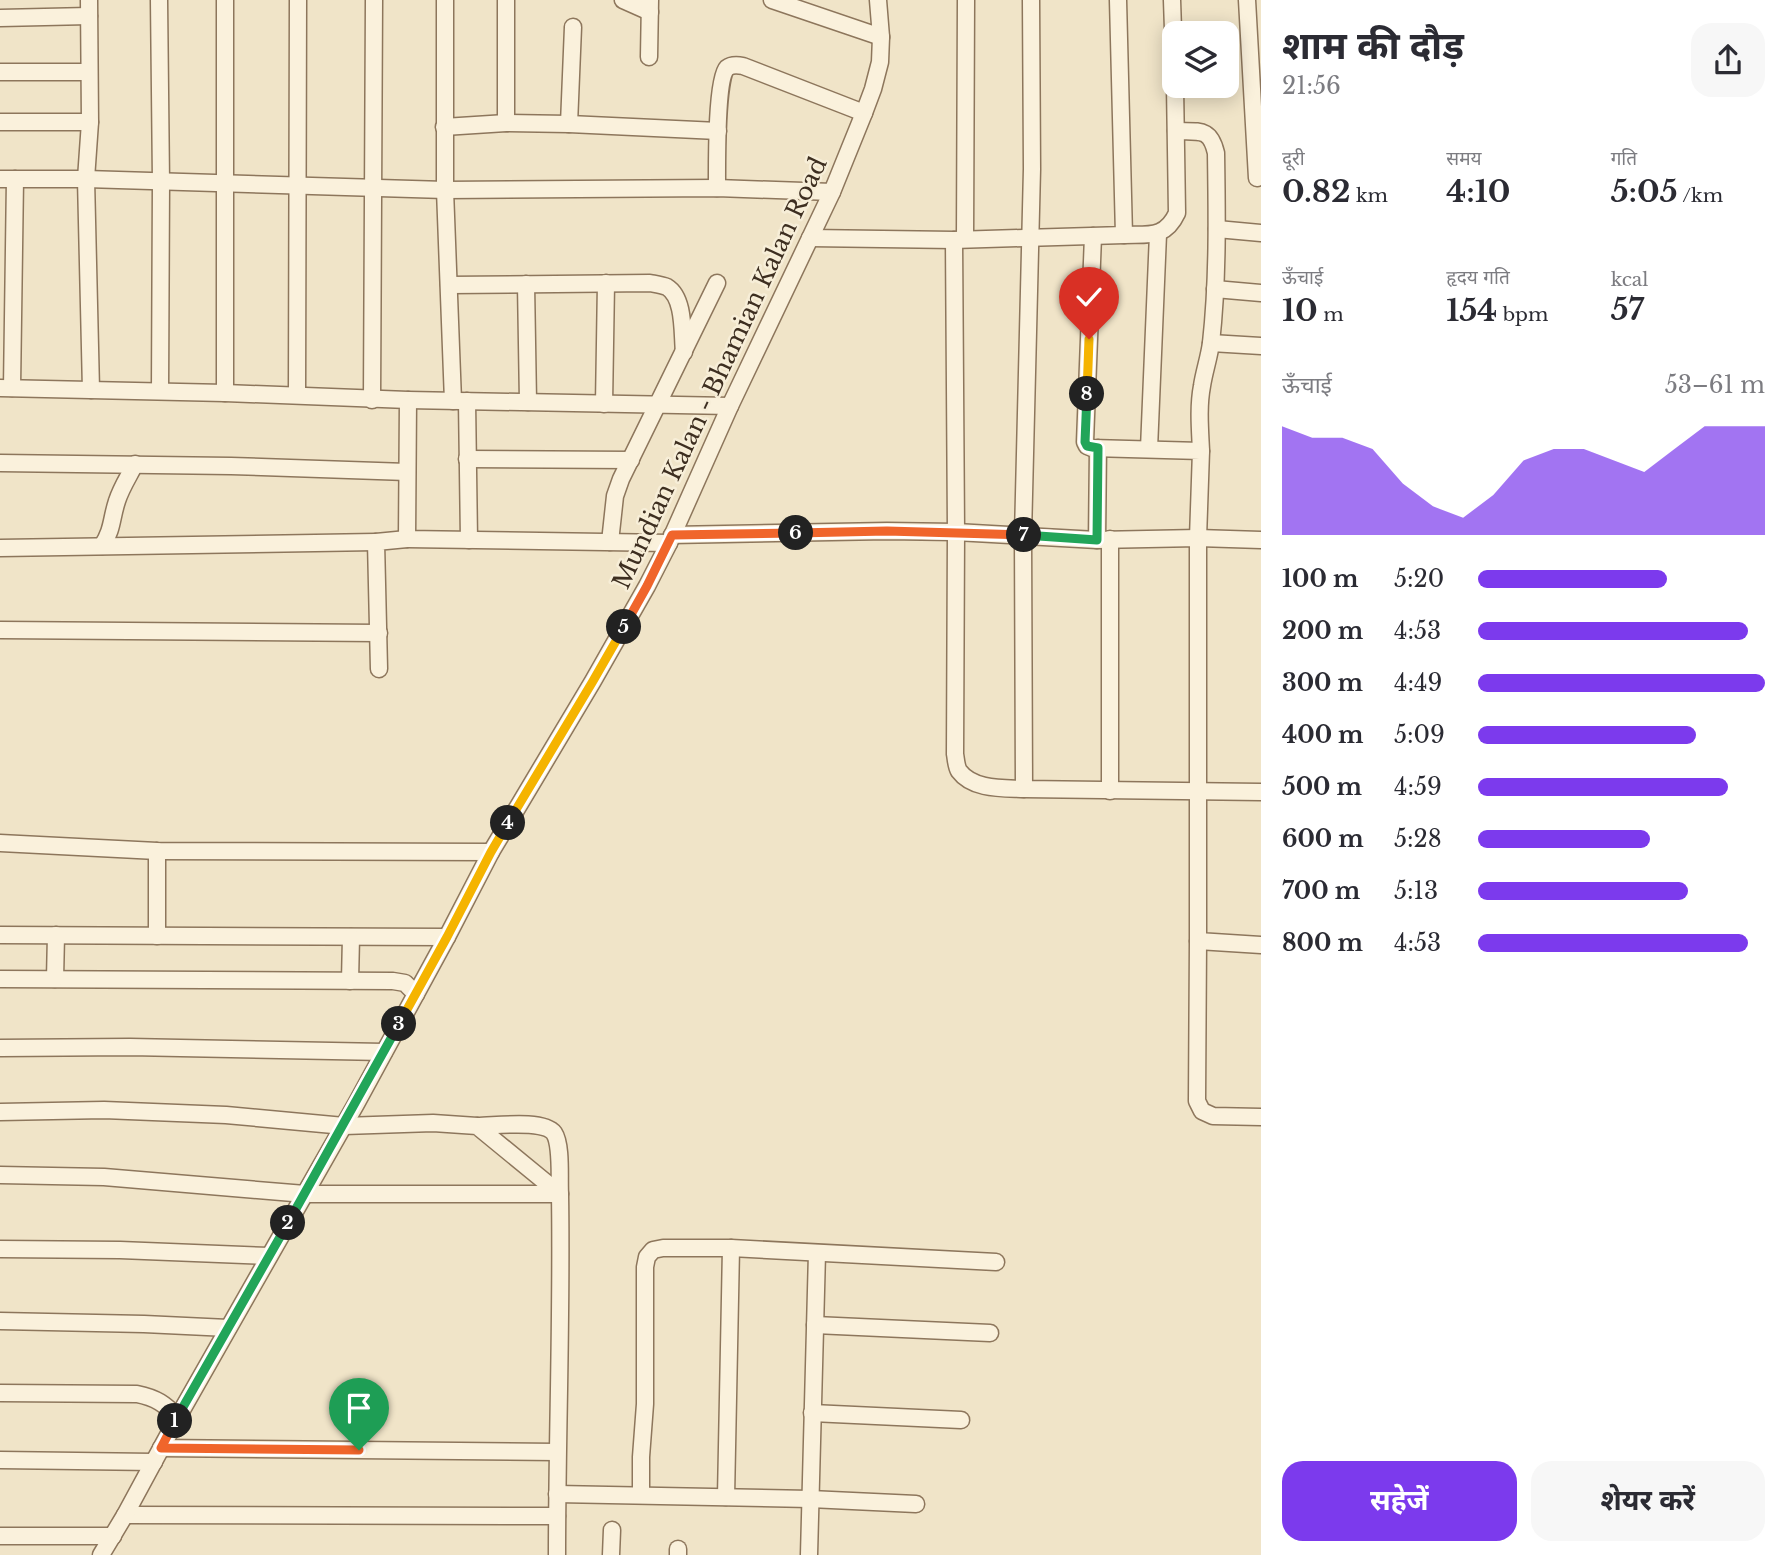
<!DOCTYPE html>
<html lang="hi">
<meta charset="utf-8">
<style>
body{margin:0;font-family:"Libre Baskerville","Noto Sans Devanagari",serif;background:#f7f7f7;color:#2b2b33;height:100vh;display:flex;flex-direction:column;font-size:26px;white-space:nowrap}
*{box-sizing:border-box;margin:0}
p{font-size:23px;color:#7c7c81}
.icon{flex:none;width:38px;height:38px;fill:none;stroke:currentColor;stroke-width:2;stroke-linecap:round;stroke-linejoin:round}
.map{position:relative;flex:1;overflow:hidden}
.drawer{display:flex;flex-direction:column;background:#fff;width:525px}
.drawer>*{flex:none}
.tools{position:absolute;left:1162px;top:21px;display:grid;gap:14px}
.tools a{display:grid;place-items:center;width:77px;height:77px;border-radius:14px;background:#fff;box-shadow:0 4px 18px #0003;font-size:35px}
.pin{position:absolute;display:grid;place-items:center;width:60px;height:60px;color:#fff;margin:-72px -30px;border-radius:50% 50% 50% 0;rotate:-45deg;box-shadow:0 0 7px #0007}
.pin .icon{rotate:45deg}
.km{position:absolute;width:35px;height:35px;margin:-18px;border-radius:50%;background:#222;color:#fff;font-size:19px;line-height:35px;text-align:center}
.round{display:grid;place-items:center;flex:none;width:74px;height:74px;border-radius:21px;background:#f7f7f7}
.head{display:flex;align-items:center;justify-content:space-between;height:119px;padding:0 21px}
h1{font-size:38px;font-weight:700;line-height:52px}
.figures{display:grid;grid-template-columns:repeat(3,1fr);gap:10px;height:119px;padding:7px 21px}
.figures div{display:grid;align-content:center}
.figures b{font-size:30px;font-weight:700}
.figures small{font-size:19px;font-weight:400}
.figures p{font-size:19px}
.chart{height:196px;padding:14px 21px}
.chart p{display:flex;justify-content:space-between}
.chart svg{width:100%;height:126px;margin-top:7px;fill:#7c3aed;opacity:.7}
.cta{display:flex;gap:14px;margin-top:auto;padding:14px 21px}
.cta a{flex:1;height:80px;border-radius:21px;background:#7c3aed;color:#fff;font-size:28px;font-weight:700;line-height:80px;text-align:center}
.cta a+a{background:#f7f7f7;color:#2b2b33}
ul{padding:0 21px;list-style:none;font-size:23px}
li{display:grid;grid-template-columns:112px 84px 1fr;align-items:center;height:52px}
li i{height:18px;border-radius:9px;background:#7c3aed}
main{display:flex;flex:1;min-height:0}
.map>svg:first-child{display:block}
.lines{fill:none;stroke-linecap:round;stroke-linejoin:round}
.minor-casing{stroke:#8d765c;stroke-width:19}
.minor{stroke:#faf1dc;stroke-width:16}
.split-1-casing{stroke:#fff;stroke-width:14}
.split-2-casing{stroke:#fff;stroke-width:14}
.split-3-casing{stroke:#fff;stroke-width:14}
.split-4-casing{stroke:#fff;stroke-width:14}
.split-5-casing{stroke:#fff;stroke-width:14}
.split-6-casing{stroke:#fff;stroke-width:14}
.split-7-casing{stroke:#fff;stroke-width:14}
.split-8-casing{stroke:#fff;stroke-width:14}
.split-9-casing{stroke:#fff;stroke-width:14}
.split-1{stroke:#f0652b;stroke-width:9}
.split-2{stroke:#22a559;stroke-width:9}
.split-3{stroke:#22a559;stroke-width:9}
.split-4{stroke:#f5b400;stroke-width:9}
.split-5{stroke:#f5b400;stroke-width:9}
.split-6{stroke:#f0652b;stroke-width:9}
.split-7{stroke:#f0652b;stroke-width:9}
.split-8{stroke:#22a559;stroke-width:9}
.split-9{stroke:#f5b400;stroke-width:9}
.labels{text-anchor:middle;stroke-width:5;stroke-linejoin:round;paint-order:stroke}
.street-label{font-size:24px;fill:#3d2e20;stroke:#f7eed8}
</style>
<main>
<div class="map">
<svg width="1261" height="1555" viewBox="0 0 1261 1555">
<rect width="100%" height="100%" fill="#f0e4c8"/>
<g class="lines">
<g class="minor-casing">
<g id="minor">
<polyline points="89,0 90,122 86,179 91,390"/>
<polyline points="159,0 161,182 160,391"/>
<polyline points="445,0 445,190 453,401"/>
<polyline points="506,0 506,123"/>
<polyline points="623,0 650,12"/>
<polyline points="772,0 881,37"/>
<polyline points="1031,0 1032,169 1023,535 1024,789 1261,792"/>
<polyline points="1172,0 1174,60"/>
<polyline points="1247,0 1257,178"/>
<polyline points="0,18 89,16"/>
<polyline points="649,57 650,0"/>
<polyline points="0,72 89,72"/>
<polyline points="0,122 90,122"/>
<polyline points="569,124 573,27"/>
<polyline points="444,127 506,123 569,124 718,131"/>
<path d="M1176 131C1199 132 1210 127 1216 153 1217 216 1218 280 1211 343 1209 358 1204 372 1202 386 1198 407 1200 429 1201 451"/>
<polyline points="0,179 86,179 445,190 717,188 832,192"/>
<path d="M717 188C717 169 716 79 727 68 732 64 738 65 743 66L864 113"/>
<polyline points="1217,229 1261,233"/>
<path d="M1124 235C1148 234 1165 239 1177 213L1175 86"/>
<polyline points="1093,236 1085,442 1087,446 1092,448 1201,451 1198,538 1198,941 1261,945"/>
<polyline points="810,238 954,240 1124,235 1118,0"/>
<polyline points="965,239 966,0"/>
<path d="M954 240 956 532 955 754C956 759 956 766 959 771 973 790 1003 788 1024 789"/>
<polyline points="526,284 528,402"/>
<path d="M449 285 650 283C655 284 662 285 667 287 685 298 682 334 684 352"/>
<polyline points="1215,289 1261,293"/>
<polyline points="1211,343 1261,346"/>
<polyline points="0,388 225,393 408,400 407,539 669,543"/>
<polyline points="12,388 15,179"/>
<polyline points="225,393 225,0"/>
<polyline points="297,395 298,0"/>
<polyline points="372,400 374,0"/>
<polyline points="408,400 730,406"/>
<polyline points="467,401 469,540"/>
<polyline points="604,404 606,283"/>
<polyline points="1149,449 1158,234"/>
<polyline points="467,459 631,460"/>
<polyline points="0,463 231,466 407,472"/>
<polyline points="672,535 887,531 956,532 1097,540 1198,538 1261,540"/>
<polyline points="1097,540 1098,448"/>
<polyline points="610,542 615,496 621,479 717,283"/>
<path d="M102 546C113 529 111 519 117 501 121 488 129 476 135 464"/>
<polyline points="0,548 376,542"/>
<polyline points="0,630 379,633"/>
<polyline points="379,669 376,542 407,539"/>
<polyline points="1110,791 1110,539"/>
<polyline points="0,843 157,851 491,852"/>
<polyline points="157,851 157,936"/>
<polyline points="0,935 447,937"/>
<polyline points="1198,941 1197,1101 1202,1111 1213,1116 1261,1117"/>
<polyline points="0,979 393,981 405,983 416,994"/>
<polyline points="55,979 56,935"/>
<polyline points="350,981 351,937"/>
<polyline points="0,1048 130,1047 384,1052"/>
<path d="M0 1112 104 1110 226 1115 344 1126 433 1123 477 1126 560 1194C562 1315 557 1435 557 1555"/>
<path d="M0 1175 104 1177 305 1194H560C559 1179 562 1145 554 1133 543 1119 495 1126 477 1126"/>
<polyline points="0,1249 120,1250 269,1256"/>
<polyline points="0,1321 144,1324 228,1328"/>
<polyline points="815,1325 990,1333"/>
<path d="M0 1393 137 1394C157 1398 164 1404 178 1417"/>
<polyline points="812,1413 961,1420"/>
<polyline points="161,1448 557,1452"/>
<polyline points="0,1460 154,1462"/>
<polyline points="557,1494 810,1499 916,1504"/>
<polyline points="641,1495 641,1457 645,1404 645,1267 647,1257 653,1250 663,1248 731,1248 996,1262"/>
<polyline points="726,1497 731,1248"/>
<polyline points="125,1515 557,1516"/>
<polyline points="0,1536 113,1536"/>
<polyline points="678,1549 678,1555"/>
<polyline points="101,1555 125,1515 178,1417 356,1104 447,937 491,852 593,681 647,586 669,543 730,406 832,192 864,113 873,89 880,62 881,37 878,0"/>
<polyline points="611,1555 612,1530"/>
<polyline points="809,1555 817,1253"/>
</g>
</g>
<use href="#minor" class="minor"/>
</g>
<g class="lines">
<g class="split-1-casing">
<polyline id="split-1" points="175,1421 161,1448 359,1450"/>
</g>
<g class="split-2-casing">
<polyline id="split-2" points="175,1421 288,1223"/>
</g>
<g class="split-3-casing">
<polyline id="split-3" points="288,1223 399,1024"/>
</g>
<g class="split-4-casing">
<polyline id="split-4" points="399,1024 447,937 491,852 508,823"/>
</g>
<g class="split-5-casing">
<polyline id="split-5" points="508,823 593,681 624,627"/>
</g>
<g class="split-6-casing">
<polyline id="split-6" points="624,627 647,586 672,535 796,533"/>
</g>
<g class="split-7-casing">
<polyline id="split-7" points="796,533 887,531 1024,535"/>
</g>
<g class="split-8-casing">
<polyline id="split-8" points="1024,535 1097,540 1098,448 1087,446 1085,442 1087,394"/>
</g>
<g class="split-9-casing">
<polyline id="split-9" points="1087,394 1089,339"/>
</g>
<use href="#split-1" class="split-1"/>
<use href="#split-2" class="split-2"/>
<use href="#split-3" class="split-3"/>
<use href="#split-4" class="split-4"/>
<use href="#split-5" class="split-5"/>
<use href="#split-6" class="split-6"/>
<use href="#split-7" class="split-7"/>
<use href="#split-8" class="split-8"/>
<use href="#split-9" class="split-9"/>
</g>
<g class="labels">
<g class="street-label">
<text transform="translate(720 373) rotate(-65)" y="8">Mundian Kalan - Bhamian Kalan Road</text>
</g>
</g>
</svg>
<div class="tools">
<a><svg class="icon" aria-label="layers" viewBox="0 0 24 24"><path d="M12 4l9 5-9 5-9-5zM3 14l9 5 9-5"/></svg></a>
</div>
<div class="pin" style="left:359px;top:1450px;background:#1e9e55"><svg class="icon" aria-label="arrive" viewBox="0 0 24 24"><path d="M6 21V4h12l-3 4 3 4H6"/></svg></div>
<div class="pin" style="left:1089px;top:339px;background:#d93025"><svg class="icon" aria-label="check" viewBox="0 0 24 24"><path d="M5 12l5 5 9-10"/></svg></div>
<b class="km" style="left:175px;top:1421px">1</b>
<b class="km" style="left:288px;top:1223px">2</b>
<b class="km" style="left:399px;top:1024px">3</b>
<b class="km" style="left:508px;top:823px">4</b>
<b class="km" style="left:624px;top:627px">5</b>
<b class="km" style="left:796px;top:533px">6</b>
<b class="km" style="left:1024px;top:535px">7</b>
<b class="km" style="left:1087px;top:394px">8</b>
</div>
<section class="drawer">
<div class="head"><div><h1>शाम की दौड़</h1><p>21:56</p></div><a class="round"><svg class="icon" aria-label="share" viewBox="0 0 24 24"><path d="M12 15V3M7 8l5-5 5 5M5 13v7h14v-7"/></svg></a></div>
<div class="figures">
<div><p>दूरी</p><b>0.82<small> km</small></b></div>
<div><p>समय</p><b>4:10</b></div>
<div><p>गति</p><b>5:05<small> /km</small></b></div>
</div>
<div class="figures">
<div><p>ऊँचाई</p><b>10<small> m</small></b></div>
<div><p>हृदय गति</p><b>154<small> bpm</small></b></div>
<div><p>kcal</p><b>57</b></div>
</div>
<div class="chart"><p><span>ऊँचाई</span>53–61 m</p>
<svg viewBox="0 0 160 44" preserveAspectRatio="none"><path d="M0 44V6L10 10L20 10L30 14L40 26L50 34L60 38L70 30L80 18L90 14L100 14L110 18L120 22L130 14L140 6L150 6L160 6V44z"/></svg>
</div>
<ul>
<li><b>100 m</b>5:20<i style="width:66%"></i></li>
<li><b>200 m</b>4:53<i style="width:94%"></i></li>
<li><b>300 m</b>4:49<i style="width:100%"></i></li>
<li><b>400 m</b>5:09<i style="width:76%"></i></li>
<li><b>500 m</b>4:59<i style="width:87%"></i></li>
<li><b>600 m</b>5:28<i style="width:60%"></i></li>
<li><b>700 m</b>5:13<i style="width:73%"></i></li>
<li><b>800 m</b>4:53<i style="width:94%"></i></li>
</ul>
<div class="cta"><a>सहेजें</a><a>शेयर करें</a></div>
</section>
</main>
